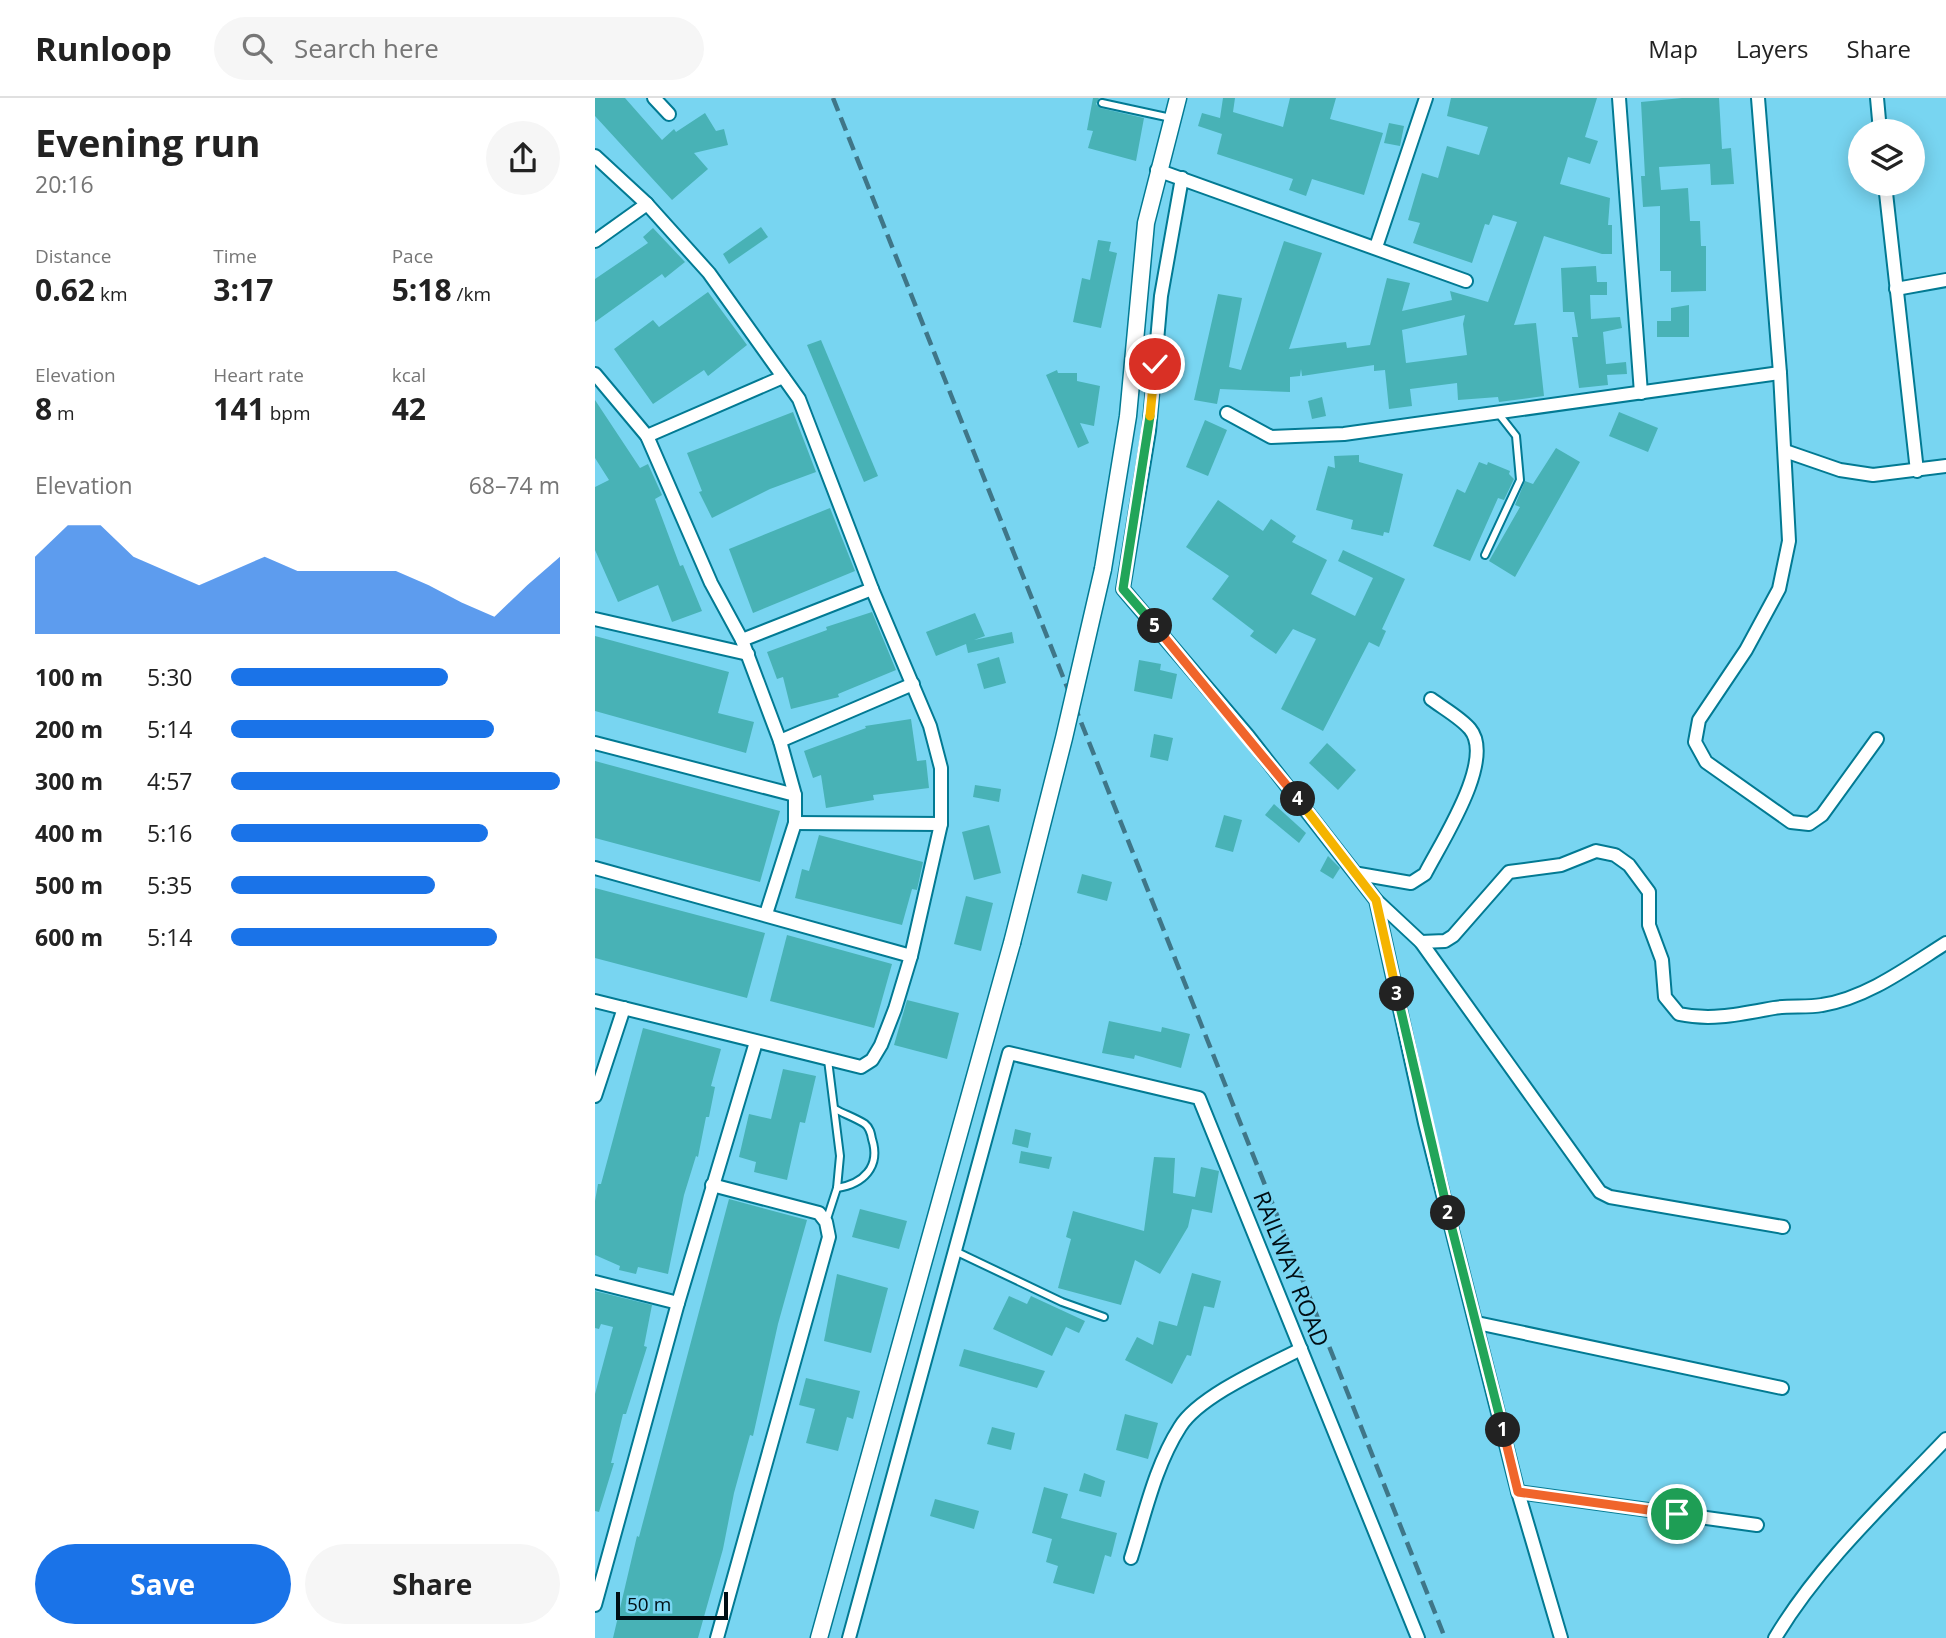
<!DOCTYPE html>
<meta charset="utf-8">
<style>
body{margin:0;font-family:"Open Sans",sans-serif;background:#f6f6f6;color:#222;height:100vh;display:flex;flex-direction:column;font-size:26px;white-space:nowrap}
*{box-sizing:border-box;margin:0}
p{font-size:23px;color:#767676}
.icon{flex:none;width:38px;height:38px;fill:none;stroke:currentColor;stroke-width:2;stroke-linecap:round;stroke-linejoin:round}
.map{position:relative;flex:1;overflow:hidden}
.panel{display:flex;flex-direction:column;background:#fff;width:595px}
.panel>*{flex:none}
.buttons{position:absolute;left:1253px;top:21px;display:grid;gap:14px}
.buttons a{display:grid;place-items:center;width:77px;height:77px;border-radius:50%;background:#fff;box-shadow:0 4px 18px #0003;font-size:35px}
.scale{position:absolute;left:21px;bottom:18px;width:112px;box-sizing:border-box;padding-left:7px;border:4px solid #000e14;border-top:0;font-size:19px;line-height:24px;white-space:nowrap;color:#000e14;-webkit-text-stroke:5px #78d5f1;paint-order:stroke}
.pin{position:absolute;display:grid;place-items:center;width:60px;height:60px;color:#fff;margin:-30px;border:4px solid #fff;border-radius:50%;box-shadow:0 2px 7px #0007}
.km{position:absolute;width:35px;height:35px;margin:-18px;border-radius:50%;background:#222;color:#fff;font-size:19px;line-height:35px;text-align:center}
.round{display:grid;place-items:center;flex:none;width:74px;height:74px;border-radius:37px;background:#f6f6f6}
.summary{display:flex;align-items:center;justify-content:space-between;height:119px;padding:0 35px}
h1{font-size:38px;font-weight:700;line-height:52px}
.stats{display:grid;grid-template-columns:repeat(3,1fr);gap:10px;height:119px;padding:7px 35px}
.stats div{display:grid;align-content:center}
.stats b{font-size:30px;font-weight:700}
.stats small{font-size:19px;font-weight:400}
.stats p{font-size:19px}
.chart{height:196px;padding:14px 35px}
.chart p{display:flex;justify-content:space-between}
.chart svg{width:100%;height:126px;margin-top:7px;fill:#1a73e8;opacity:.7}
.button{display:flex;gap:14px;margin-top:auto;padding:14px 35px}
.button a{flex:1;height:80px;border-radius:42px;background:#1a73e8;color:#fff;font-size:28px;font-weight:700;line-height:80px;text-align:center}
.button a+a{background:#f6f6f6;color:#222}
ul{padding:0 35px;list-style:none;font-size:23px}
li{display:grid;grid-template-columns:112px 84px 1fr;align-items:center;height:52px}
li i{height:18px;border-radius:9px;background:#1a73e8}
header{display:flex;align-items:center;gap:42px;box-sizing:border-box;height:98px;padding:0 35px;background:#fff;border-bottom:2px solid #e0e0e0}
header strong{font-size:33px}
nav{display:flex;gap:38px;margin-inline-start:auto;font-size:24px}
.search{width:490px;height:63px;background:#f6f6f6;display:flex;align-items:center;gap:18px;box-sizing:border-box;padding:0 24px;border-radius:38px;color:#767676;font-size:26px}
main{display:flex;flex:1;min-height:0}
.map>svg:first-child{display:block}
.building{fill:#48b2b6;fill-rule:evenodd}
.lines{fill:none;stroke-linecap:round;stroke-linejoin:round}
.service-casing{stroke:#027a93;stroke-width:10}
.minor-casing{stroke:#027a93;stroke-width:16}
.secondary-casing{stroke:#027a93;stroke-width:19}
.service{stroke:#fff;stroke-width:6}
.minor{stroke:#fff;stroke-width:12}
.secondary{stroke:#fff;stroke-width:16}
.rail{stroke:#3f7688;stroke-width:4.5;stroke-dasharray:14 7;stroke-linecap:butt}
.secondary-bridge-casing{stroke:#027a93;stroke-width:19;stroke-linecap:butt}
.secondary-bridge{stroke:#fff;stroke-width:16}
.split-1-casing{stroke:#fff;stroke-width:14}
.split-2-casing{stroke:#fff;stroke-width:14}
.split-3-casing{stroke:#fff;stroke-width:14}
.split-4-casing{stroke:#fff;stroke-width:14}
.split-5-casing{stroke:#fff;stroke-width:14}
.split-6-casing{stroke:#fff;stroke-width:14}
.split-7-casing{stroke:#fff;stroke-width:14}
.split-1{stroke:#f0652b;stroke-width:9}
.split-2{stroke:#22a559;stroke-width:9}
.split-3{stroke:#22a559;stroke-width:9}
.split-4{stroke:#f5b400;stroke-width:9}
.split-5{stroke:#f0652b;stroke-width:9}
.split-6{stroke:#22a559;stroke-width:9}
.split-7{stroke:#f5b400;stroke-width:9}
.labels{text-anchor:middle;stroke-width:5;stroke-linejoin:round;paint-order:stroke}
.street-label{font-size:23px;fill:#000e14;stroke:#78d5f1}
</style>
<header>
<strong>Runloop</strong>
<div class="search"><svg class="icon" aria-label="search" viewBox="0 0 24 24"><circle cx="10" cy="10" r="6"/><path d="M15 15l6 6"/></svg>Search here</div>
<nav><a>Map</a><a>Layers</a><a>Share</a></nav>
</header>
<main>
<section class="panel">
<div class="summary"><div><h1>Evening run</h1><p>20:16</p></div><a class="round"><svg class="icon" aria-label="share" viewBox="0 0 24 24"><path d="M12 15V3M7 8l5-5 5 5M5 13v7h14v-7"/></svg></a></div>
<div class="stats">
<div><p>Distance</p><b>0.62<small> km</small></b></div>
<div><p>Time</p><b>3:17</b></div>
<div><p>Pace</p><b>5:18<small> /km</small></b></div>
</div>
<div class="stats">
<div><p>Elevation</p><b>8<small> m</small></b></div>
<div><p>Heart rate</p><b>141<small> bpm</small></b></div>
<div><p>kcal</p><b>42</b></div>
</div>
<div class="chart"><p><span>Elevation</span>68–74 m</p>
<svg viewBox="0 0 160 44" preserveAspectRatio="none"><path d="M0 44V17L10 6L20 6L30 17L40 22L50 27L60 22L70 17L80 22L90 22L100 22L110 22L120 27L130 33L140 38L150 27L160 17V44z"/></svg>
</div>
<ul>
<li><b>100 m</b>5:30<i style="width:66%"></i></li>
<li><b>200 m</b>5:14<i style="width:80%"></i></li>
<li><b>300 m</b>4:57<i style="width:100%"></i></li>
<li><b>400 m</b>5:16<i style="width:78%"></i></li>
<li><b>500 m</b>5:35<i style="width:62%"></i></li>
<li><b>600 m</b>5:14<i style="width:81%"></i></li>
</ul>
<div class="button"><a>Save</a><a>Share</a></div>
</section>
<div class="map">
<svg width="1351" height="1540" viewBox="0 0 1351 1540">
<rect width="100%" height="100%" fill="#78d5f1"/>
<g class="building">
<polygon points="0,0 30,0 67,42 79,31 81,34 110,15 121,33 129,31 133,47 99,55 113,71 77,102 0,18"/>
<polygon points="498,0 504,0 501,6 505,10 549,20 541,63 493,50 498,33 492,32"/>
<polygon points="628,0 640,0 638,14 688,29 695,0 741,0 735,21 788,35 769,97 717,81 711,98 694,92 698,81 622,56 627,36 603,28 607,15 625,20"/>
<path d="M856 0H1002L990 39 1003 43 995 66 973 59 965 86 1015 100 1013 127H1017V156H1007L949 138 919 227 941 225 949 298 904 304 903 299 863 302 862 285 815 291 817 308 794 311 790 272 779 273V267L707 278 706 271 705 278 695 279V294L625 291 622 306 599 302 623 196 647 200 634 269 646 272 689 143 727 155 694 251 751 244 752 250 775 247 792 180 815 185 807 213 857 202 855 193 893 204 922 124 898 117 894 127 890 126 877 165 818 145 825 125 813 122 827 75 843 80 852 48 884 57 893 29 852 18ZM870 217 868 226 872 257 811 265 807 232Z"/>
<polygon points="1087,0 1124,0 1127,51 1136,50 1139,86 1116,87 1115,66 1064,69 1066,92 1093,90 1095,123 1105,123 1106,148 1111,148 1111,193 1076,194 1076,173 1065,173 1065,108 1048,109 1046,78 1050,78 1046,4"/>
<polygon points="794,25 809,28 805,48 789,45"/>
<polygon points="166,129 173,139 134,166 128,156"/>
<polygon points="58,130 90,164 70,180 67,176 0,224 0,181 53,145 48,139"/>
<polygon points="503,142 516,144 514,153 522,155 506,230 478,224 487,180 495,182"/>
<polygon points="1001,168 1002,184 1012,184 1012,197 995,197 996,221 1025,219 1027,230 1008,234 1011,266 1031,264 1032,276 1012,277 1013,287 984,290 977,239 983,239 979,214 968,214 966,170"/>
<polygon points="113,194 152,247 113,278 109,272 58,306 19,251 58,222 64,229"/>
<polygon points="1094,207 1094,239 1062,239 1062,223 1076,223 1076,210"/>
<polygon points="226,242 283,378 269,384 212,247"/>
<polygon points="462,272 463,275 482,275 482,283 505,288 499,328 485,325 494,345 483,350 451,277"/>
<polygon points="727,299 731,318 717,321 713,303"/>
<polygon points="0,302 45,370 53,366 67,397 60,401 85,468 88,467 107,513 77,524 63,487 23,504 0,452 0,389 14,382 0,360"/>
<polygon points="198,314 221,374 175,391 117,420 104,394 107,393 92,355"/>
<polygon points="1024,314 1063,330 1053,354 1014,338"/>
<polygon points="610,322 632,332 613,378 591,369"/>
<polygon points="961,350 985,364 920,479 894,463 925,409 920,407 930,383 938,386"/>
<polygon points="764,357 764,364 808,376 794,435 789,434 788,438 756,431 758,422 721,412 733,368 740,370 739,358"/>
<polygon points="884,364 892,367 893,364 915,373 914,376 919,381 909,402 903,400 875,463 838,448 862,391 870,395"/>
<polygon points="623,402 668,433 676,421 701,438 697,444 732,462 716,496 760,518 778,480 743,463 748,452 810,481 787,531 791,533 784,549 774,544 728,633 686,611 721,541 698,531 681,556 655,538 659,533 617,501 634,478 591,449"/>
<polygon points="235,410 260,473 158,515 134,451"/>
<polygon points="277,514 301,572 243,596 244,599 196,611 188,579 182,581 172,554 232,532 231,529"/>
<polygon points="380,515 390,538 379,542 417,534 419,545 373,555 371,546 341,558 331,534"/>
<polygon points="0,538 134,574 123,615 159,624 151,655 0,613"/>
<polygon points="404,559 411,585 389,591 382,566"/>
<polygon points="544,562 566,566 565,572 582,576 577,601 539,593"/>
<polygon points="316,621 322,663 331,662 334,690 278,697 279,702 231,710 226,677 218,680 209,653 271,630 270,628"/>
<polygon points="559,636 578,640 573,663 555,659"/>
<polygon points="732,645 761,672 743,692 714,665"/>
<polygon points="0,663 185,713 165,784 0,740"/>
<polygon points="380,687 406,691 404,704 378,699"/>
<polygon points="679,706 711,735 704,745 670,717"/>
<polygon points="629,717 647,722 638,754 620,749"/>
<polygon points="394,727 406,775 379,782 367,734"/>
<polygon points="224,737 328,764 322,792 317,791 307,827 200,800 207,771 214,773"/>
<polygon points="733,758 745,770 738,781 725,773"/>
<polygon points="487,776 517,784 512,803 482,795"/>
<polygon points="0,790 170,835 152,900 0,860"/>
<polygon points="371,798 398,805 386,853 359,846"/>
<polygon points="192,837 297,866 279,930 175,903"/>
<polygon points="312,902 364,915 352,961 299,947"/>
<polygon points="514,923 566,934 567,929 595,936 586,970 540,957 539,961 507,955"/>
<polygon points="48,930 126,951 116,988 120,989 114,1019 111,1019 103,1059 101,1058 89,1097 73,1176 43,1169 41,1176 24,1172 25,1168 0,1157 0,1103 3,1086 6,1086"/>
<polygon points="188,971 221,978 210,1025 205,1024 192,1082 159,1074 161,1064 144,1059 154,1016 176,1021"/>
<polygon points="420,1031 436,1035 433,1050 417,1046"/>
<polygon points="426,1053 457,1059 454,1071 424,1065"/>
<polygon points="559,1059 580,1060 578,1095 600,1099 606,1069 624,1073 617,1115 597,1111 593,1129 565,1176 540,1162 526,1207 463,1190 476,1141 471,1139 478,1113 549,1133"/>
<polygon points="134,1101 212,1122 183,1226 158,1338 155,1337 139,1395 128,1451 103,1540 18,1540 42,1438 44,1439"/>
<polygon points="265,1111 312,1123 304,1151 257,1139"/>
<polygon points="597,1175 626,1183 619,1210 609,1208 596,1258 592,1257 577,1286 530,1262 542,1239 558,1247 564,1223 582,1228"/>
<polygon points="242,1176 293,1190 276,1255 229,1243"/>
<polygon points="0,1193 57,1207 49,1248 52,1249 31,1316 28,1316 16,1365 19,1365 4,1414 0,1413 0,1296 18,1229 6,1226 4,1231 0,1230"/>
<polygon points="414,1198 432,1206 436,1198 490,1223 484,1235 471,1229 457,1258 398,1231"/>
<polygon points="369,1251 450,1273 442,1290 364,1268"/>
<polygon points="211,1280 265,1293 258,1321 252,1319 243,1353 211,1345 220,1311 204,1307"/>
<polygon points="530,1316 563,1325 553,1361 521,1352"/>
<polygon points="397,1329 420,1335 416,1352 392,1346"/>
<polygon points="489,1375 510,1383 506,1399 484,1393"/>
<polygon points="449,1389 473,1396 466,1420 522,1435 516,1459 510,1457 499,1496 458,1485 463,1468 451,1464 457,1441 437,1435"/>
<polygon points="340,1401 384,1413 379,1431 335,1418"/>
</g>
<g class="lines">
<g class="service-casing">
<g id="service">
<polyline points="507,5 576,20"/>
<polyline points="890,457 925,382 921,338 903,315"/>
<path d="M240 1011C249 1016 261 1020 270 1026 275 1030 276 1035 277 1041 286 1069 268 1086 242 1090"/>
<polyline points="231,1124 242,1090 245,1058 233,962"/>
<polyline points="360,1153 467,1204 509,1219"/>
</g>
</g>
<g class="minor-casing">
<g id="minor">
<polyline points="59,0 74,16"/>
<polyline points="1024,0 1046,295"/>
<polyline points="1163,0 1185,275 1194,443 1184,491 1151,552 1104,622 1100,644 1111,664 1196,724 1214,726 1227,717 1282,641"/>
<polyline points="1282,0 1285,33"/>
<polyline points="0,58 52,106 114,175 204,301 277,491 335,628 346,670 346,726 316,858 300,911 286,947 277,962 266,969 0,903"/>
<polyline points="562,72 871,183"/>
<polyline points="587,80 566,198 554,333 528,491 653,638 781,802 830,1025 923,1394 966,1540"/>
<polyline points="1290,86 1322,373"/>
<polyline points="0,143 52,106"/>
<polyline points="781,149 831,0"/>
<polyline points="1301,191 1351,182"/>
<polyline points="0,276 52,338 116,485 147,542 185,643 200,697 200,725 171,816"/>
<polyline points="632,315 676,339 749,336 1185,275"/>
<polyline points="52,338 188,279"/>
<polyline points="1190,353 1245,372 1278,377 1351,368"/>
<polyline points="0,521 153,556"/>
<polyline points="147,542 277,491"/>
<polyline points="185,643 318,586"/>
<polyline points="0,645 200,697"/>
<polyline points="200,725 346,726"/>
<polyline points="0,770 316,858"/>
<path d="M764 776 816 785 830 776C845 746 901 662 875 631 866 620 848 610 836 601"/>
<polyline points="781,802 826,844 1005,1094 1015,1099 1188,1129"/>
<path d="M826 844 850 843 858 838 914 774 966 767 1001 753 1020 757 1034 767 1054 794V827L1067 862 1070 899 1084 916C1117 923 1146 916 1179 910 1195 907 1211 910 1227 907 1272 900 1313 869 1351 845"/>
<polyline points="0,998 29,910"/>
<polyline points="117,1087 224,1115 231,1124 234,1139 122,1540"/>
<polyline points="0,1184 83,1205"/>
<polyline points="882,1225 1187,1290"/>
<polyline points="923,1394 1162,1427"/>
<path d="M536 1460C550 1416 560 1368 585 1329 604 1298 673 1268 706 1251"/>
<polyline points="0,1507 83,1205 161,944"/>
<polyline points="254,1540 414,955 604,1000 823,1540"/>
<path d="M1180 1540C1225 1465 1291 1404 1351 1341"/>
</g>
</g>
<g class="secondary-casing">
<g id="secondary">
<polyline points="508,471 533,318 551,125 583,0"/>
<polyline points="224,1540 417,845"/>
</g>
</g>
<use href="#service" class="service"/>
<use href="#minor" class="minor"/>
<use href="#secondary" class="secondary"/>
<polyline class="rail" points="238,0 850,1540"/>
<g class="secondary-bridge-casing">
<polyline id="secondary-bridge" points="417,845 469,640 508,471"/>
</g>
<use href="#secondary-bridge" class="secondary-bridge"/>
</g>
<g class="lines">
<g class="split-1-casing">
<polyline id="split-1" points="908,1332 923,1394 1082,1416"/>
</g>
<g class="split-2-casing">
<polyline id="split-2" points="853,1115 908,1332"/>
</g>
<g class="split-3-casing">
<polyline id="split-3" points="802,896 853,1115"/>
</g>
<g class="split-4-casing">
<polyline id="split-4" points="703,701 781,802 802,896"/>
</g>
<g class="split-5-casing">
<polyline id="split-5" points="560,528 703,701"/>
</g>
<g class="split-6-casing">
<polyline id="split-6" points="555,318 528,491 560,528"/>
</g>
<g class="split-7-casing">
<polyline id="split-7" points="555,318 560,266"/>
</g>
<use href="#split-1" class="split-1"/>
<use href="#split-2" class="split-2"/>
<use href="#split-3" class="split-3"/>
<use href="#split-4" class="split-4"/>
<use href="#split-5" class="split-5"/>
<use href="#split-6" class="split-6"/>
<use href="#split-7" class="split-7"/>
</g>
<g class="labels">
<g class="street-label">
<text transform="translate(696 1171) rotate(68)" y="8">RAILWAY ROAD</text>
</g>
</g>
</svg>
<div class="buttons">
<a><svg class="icon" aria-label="layers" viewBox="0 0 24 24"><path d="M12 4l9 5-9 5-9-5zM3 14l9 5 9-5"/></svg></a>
</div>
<div class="scale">50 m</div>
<div class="pin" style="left:1082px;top:1416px;background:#1e9e55"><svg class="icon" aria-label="arrive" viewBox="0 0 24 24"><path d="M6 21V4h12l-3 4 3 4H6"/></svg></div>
<div class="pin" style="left:560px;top:266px;background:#d93025"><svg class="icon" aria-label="check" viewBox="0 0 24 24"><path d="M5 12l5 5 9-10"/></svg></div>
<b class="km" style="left:908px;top:1332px">1</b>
<b class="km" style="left:853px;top:1115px">2</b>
<b class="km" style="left:802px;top:896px">3</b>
<b class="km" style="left:703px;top:701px">4</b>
<b class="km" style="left:560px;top:528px">5</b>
</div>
</main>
